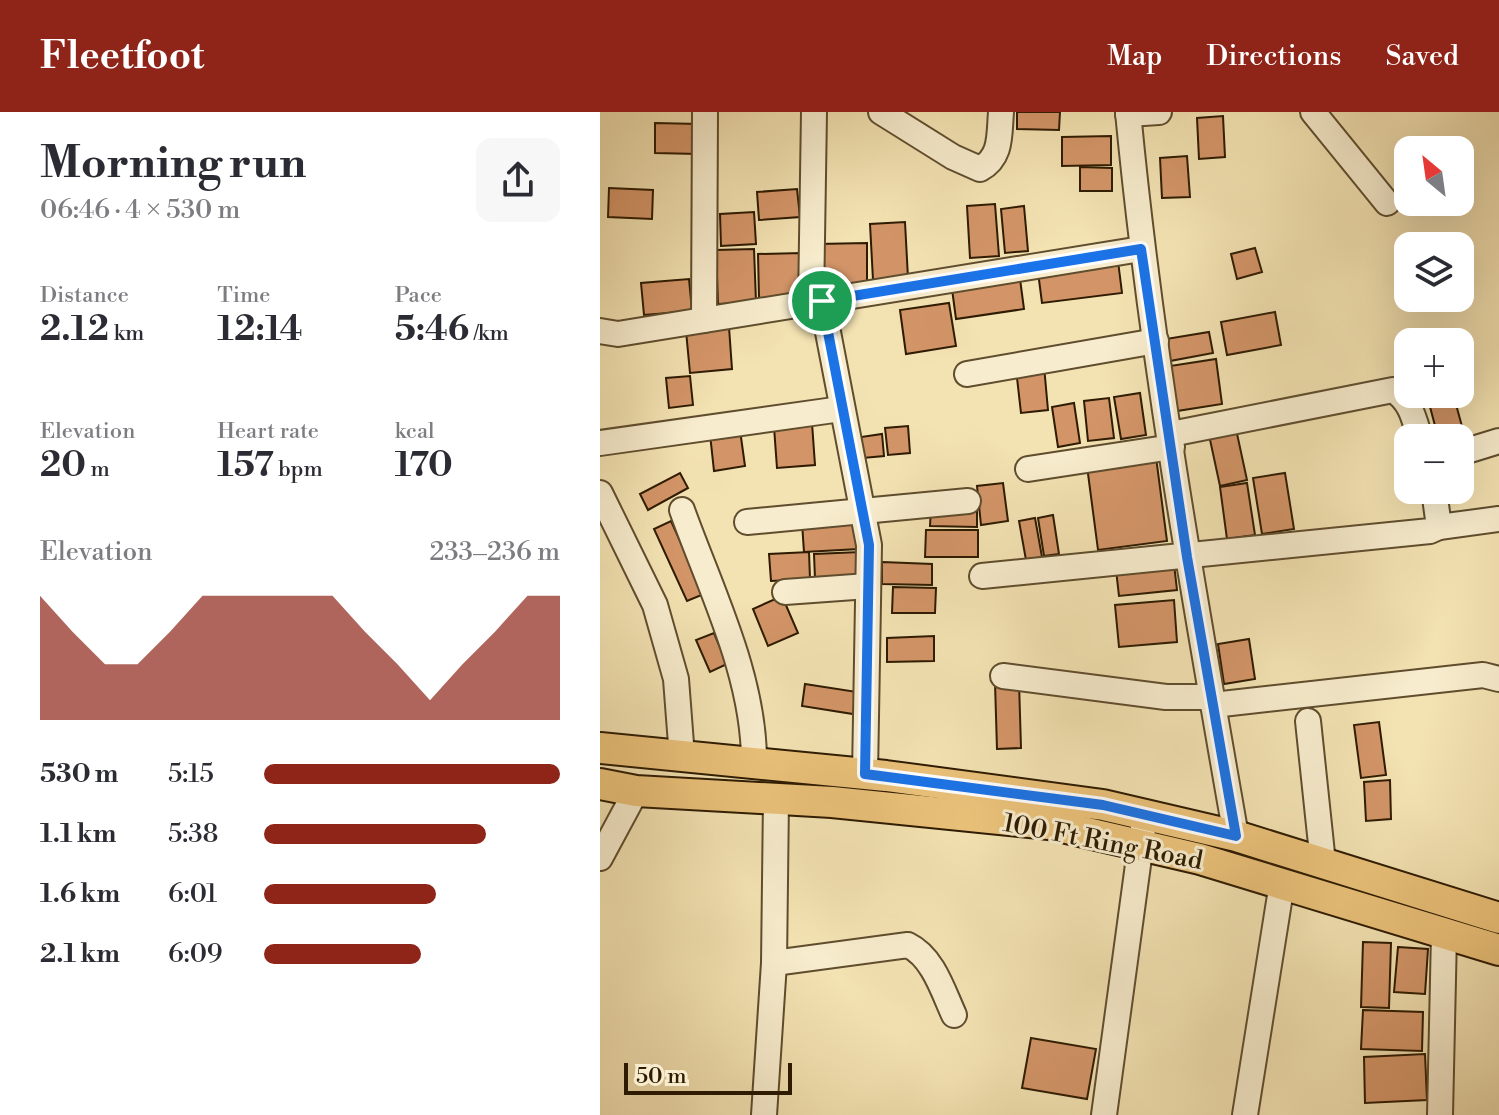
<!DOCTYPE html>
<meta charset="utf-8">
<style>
body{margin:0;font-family:"Libre Bodoni",serif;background:#f7f7f7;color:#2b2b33;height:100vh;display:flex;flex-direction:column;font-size:30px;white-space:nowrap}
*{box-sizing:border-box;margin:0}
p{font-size:26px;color:#7c7c81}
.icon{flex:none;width:44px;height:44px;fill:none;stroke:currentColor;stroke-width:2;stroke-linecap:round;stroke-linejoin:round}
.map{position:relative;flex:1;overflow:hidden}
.sheet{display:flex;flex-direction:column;background:#fff;width:600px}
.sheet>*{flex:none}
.needle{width:52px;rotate:331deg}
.fabs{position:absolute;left:794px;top:24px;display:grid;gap:16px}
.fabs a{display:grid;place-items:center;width:80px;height:80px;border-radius:16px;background:#fff;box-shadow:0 8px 32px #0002;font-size:40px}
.scale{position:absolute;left:24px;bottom:20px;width:168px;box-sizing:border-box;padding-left:8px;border:4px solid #2e1b02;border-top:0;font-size:22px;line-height:28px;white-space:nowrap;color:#2e1b02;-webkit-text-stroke:6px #f7eccd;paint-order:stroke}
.pin{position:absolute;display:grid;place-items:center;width:68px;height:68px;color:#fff;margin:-34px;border:4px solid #fff;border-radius:50%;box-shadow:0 2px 8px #0007}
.round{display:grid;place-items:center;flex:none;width:84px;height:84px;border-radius:16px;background:#f7f7f7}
.head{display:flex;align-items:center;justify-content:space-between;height:136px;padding:0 40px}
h1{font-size:44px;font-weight:700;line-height:60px}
.figures{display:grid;grid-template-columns:repeat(3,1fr);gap:12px;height:136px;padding:8px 40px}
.figures div{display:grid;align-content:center}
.figures b{font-size:34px;font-weight:700}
.figures small{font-size:22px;font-weight:400}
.figures p{font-size:22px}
.chart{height:224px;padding:16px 40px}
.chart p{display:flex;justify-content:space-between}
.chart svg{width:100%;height:144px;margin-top:8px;fill:#8f2418;opacity:.7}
ul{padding:0 40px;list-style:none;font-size:26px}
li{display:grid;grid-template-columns:128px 96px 1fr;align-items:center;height:60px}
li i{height:20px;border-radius:10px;background:#8f2418}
header{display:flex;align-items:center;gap:48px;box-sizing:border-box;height:112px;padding:0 40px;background:#8f2418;color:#fff}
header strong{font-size:38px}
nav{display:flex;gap:44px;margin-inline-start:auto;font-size:28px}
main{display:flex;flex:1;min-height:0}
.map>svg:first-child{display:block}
.building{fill:#d39568;stroke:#2e1b02;stroke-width:2}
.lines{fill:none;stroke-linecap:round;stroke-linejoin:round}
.minor-casing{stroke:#5f4d2e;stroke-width:28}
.major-casing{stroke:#2e1b02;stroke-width:34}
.minor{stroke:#f7eccd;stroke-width:24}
.major{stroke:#eac179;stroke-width:30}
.route-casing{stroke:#fff;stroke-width:16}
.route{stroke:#1a73e8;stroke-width:10}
.labels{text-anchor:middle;stroke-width:6;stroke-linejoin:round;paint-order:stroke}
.street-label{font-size:26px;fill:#2e1b02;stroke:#f7eccd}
</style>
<header>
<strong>Fleetfoot</strong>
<nav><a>Map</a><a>Directions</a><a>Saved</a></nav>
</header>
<main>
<section class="sheet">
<div class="head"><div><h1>Morning run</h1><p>06:46 · 4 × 530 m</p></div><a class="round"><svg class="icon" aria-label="share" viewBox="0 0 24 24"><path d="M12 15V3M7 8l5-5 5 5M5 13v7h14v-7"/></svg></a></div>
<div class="figures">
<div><p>Distance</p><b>2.12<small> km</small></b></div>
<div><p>Time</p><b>12:14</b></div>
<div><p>Pace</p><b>5:46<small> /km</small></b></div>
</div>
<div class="figures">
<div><p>Elevation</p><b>20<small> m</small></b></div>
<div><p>Heart rate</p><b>157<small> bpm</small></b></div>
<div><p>kcal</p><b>170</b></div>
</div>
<div class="chart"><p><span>Elevation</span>233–236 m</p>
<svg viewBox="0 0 160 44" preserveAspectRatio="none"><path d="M0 44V6L10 17L20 27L30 27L40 17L50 6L60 6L70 6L80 6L90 6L100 17L110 27L120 38L130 27L140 17L150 6L160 6V44z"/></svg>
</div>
<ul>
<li><b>530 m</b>5:15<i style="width:100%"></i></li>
<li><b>1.1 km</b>5:38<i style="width:75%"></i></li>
<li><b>1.6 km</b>6:01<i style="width:58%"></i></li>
<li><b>2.1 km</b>6:09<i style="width:53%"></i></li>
</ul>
</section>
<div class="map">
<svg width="899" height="1003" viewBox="0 0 899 1003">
<rect width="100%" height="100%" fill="#f3e2b2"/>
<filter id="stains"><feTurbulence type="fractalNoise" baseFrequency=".0025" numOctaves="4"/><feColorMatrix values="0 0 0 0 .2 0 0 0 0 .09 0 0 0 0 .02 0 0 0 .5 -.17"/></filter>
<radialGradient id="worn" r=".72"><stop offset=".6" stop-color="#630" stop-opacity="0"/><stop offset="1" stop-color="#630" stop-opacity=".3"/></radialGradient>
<g class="building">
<polygon points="417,0 460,0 459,18 417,17"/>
<polygon points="623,4 625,45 599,47 597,6"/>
<polygon points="55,11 99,12 98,42 55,41"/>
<polygon points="511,24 511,53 462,54 462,25"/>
<polygon points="587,44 590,85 562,86 560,46"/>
<polygon points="480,55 512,56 512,79 480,79"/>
<polygon points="9,76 53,78 52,107 8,105"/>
<polygon points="197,77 200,105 159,108 157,80"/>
<polygon points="395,92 399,144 370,146 367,94"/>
<polygon points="424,94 428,139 405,141 401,97"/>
<polygon points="154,100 156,132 121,134 120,102"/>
<polygon points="305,110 308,166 273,168 270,112"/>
<polygon points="267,131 267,174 217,175 217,132"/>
<polygon points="655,136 662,160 637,167 631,142"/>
<polygon points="154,137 156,190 118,192 116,138"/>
<polygon points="202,141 203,185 159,186 158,142"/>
<polygon points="518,149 522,181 442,191 438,160"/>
<polygon points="89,167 92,199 44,203 41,171"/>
<polygon points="420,167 424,197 356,207 352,177"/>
<polygon points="349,191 356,234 306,242 300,198"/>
<polygon points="675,200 681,233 627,243 621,210"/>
<polygon points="129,215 132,257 90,261 86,219"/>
<polygon points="609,220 613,241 570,249 566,227"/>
<polygon points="616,247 622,292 577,299 570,254"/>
<polygon points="444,254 448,298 421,301 416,257"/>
<polygon points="90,264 93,293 69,296 66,266"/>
<polygon points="540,281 546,323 521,327 514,285"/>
<polygon points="854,285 863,318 838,325 829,291"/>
<polygon points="509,286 514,326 488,329 484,289"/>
<polygon points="474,291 480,331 458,335 452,295"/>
<polygon points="212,311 215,353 177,356 174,315"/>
<polygon points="308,314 310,341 288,343 285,316"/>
<polygon points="636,317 647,368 620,374 609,323"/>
<polygon points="140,318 145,354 114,359 110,322"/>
<polygon points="282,322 284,344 263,346 261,325"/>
<polygon points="556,345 567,429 498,438 487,354"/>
<polygon points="80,361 88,376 48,398 40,382"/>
<polygon points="685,361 694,417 662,422 653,366"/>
<polygon points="403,371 408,409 381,413 377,374"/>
<polygon points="647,371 655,423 627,427 620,375"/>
<polygon points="331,395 377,396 377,415 330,414"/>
<polygon points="453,403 459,442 444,444 438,406"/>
<polygon points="435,406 442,445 426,448 419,409"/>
<polygon points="258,408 259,437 204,440 202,411"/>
<polygon points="71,409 104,482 87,489 54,417"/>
<polygon points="326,418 378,418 378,445 325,445"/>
<polygon points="209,440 210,467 171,469 169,442"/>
<polygon points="260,440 262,465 215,467 214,442"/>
<polygon points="282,450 332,452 332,473 282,472"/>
<polygon points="574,452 577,478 519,484 516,458"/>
<polygon points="293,475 336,476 335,501 292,501"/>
<polygon points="182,484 198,521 168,534 153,497"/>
<polygon points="574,488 577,530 519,535 515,493"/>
<polygon points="114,521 127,552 110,560 96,528"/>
<polygon points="334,524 334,549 287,550 287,526"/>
<polygon points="649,527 655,567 624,572 618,532"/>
<polygon points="419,570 421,636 397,637 395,571"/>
<polygon points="205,572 257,580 253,602 202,594"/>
<polygon points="779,610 786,663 761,666 754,613"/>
<polygon points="790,668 791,707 766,709 764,670"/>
<polygon points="763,830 791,831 789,896 761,895"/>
<polygon points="798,835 828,837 825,882 794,880"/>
<polygon points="763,898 823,900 822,939 761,937"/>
<polygon points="431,926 496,937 487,987 422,976"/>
<polygon points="825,942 827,988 765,991 764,945"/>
</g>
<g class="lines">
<g class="minor-casing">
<g id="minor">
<path d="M281 0 353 45 380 57C402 45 399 23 401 0"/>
<path d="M528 0C551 243 594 484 636 724"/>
<polyline points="713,0 787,91"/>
<polyline points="528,2 559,0"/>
<polyline points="222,189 269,433 265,662"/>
<polyline points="211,191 214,0"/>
<polyline points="104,208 105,0"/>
<polyline points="0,219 18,222 541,137"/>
<polyline points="367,262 556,229"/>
<path d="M571 322 793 278C811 289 814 307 820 326"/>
<polyline points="0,331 241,297"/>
<polyline points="860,341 899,329"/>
<polyline points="428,357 572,335"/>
<polyline points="0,381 55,493 76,567 82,645"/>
<path d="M82 398C111 479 155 565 154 652"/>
<polyline points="147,410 368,389"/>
<polyline points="839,415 899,407"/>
<polyline points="382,464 830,419 839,415 834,378"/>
<polyline points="185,480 268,474"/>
<polyline points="403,564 566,585 612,585"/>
<polyline points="613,593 883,563 899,567"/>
<polyline points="708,609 723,751"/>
<polyline points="0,746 36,679"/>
<path d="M174 851 308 833C333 845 343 879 354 903"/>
<polyline points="164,1003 174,851 176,687"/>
<polyline points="504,1003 543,716"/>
<polyline points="645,1003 682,771"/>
<polyline points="840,1003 844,822"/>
</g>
</g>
<g class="major-casing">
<g id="major">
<polyline points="0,636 286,664 503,693 636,724 899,806"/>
<polyline points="0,672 36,679 232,690 449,712 600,747 899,838"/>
</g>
</g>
<use href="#minor" class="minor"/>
<use href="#major" class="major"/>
</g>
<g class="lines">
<g class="route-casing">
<polygon id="route" points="541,137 587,445 636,724 503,693 265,662 269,433 222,189"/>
</g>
<use href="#route" class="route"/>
</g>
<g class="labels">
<g class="street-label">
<text transform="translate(503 729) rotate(11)" y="9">100 Ft Ring Road</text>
</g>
</g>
<rect width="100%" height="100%" filter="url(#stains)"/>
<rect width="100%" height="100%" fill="url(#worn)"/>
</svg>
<div class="fabs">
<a><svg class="needle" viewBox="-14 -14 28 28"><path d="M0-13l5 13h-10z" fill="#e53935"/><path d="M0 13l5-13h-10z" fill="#7c7c81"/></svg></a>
<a><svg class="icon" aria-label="layers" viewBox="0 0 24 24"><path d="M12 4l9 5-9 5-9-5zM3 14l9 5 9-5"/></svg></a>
<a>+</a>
<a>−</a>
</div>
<div class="scale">50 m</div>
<div class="pin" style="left:222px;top:189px;background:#1e9e55"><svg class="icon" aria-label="arrive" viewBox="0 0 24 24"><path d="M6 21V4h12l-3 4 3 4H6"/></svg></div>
</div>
</main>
